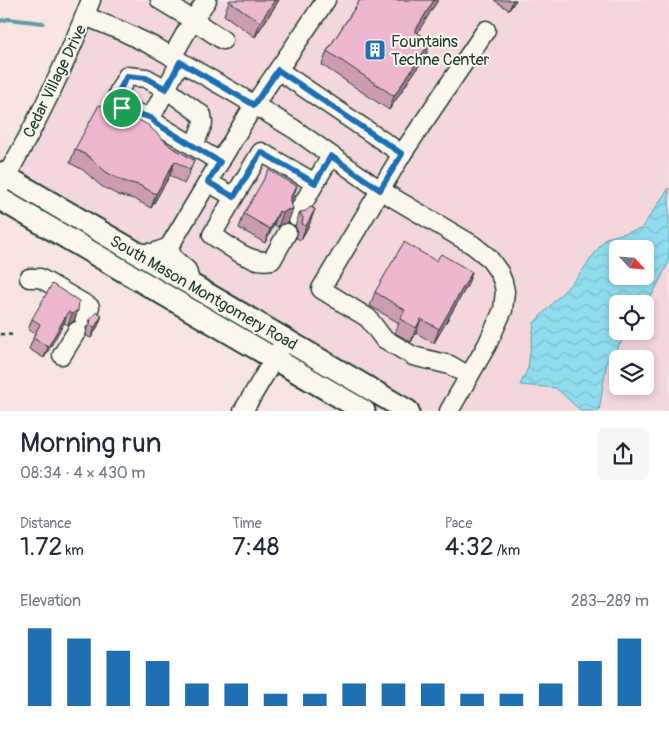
<!DOCTYPE html>
<meta charset="utf-8">
<style>
body{margin:0;font-family:Pangolin,sans-serif;background:#f6f6f7;color:#1f2937;height:100vh;display:flex;flex-direction:column;font-size:19px;white-space:nowrap}
*{box-sizing:border-box;margin:0}
p{font-size:16px;color:#747a83}
.icon{flex:none;width:28px;height:28px;fill:none;stroke:currentColor;stroke-width:2;stroke-linecap:round;stroke-linejoin:round}
.map{position:relative;height:411px;overflow:hidden}
.panel{display:flex;flex-direction:column;background:#fff;flex:1}
.panel>*{flex:none}
.needle{width:32px;rotate:116deg}
.buttons{position:absolute;left:609px;top:240px;display:grid;gap:10px}
.buttons a{display:grid;place-items:center;width:45px;height:45px;border-radius:8px;background:#fff;box-shadow:0 2px 8px #0003;font-size:25px}
.pin{position:absolute;display:grid;place-items:center;width:42px;height:42px;color:#fff;margin:-21px;border:2px solid #fff;border-radius:50%;box-shadow:0 1px 5px #0007}
.round{display:grid;place-items:center;flex:none;width:52px;height:52px;border-radius:8px;background:#f6f6f7}
.head{display:flex;align-items:center;justify-content:space-between;height:85px;padding:0 20px}
h1{font-size:28px;font-weight:600;line-height:38px}
.figures{display:grid;grid-template-columns:repeat(3,1fr);gap:8px;height:85px;padding:5px 20px}
.figures div{display:grid;align-content:center}
.figures b{font-size:25px;font-weight:600}
.figures small{font-size:14px;font-weight:400}
.figures p{font-size:14px}
.chart{height:140px;padding:10px 20px}
.chart p{display:flex;justify-content:space-between}
.chart svg{width:100%;height:90px;margin-top:5px;stroke:#1f6fb2;stroke-width:6}
.map>svg:first-child{display:block}
.built{fill:#f4d6dd;fill-rule:evenodd}
.water{fill:url(#water-waves);stroke:#629da4;fill-rule:evenodd}
.lines{fill:none;stroke-linecap:round;stroke-linejoin:round}
.stream{stroke:#629da4;stroke-width:4}
.minor-casing{stroke:#1f3d34;stroke-width:21}
.major-casing{stroke:#1f3d34;stroke-width:25}
.path{stroke:#1f3d34;stroke-width:2.5;stroke-dasharray:4 4;stroke-linecap:butt}
.minor{stroke:#fbf7ec;stroke-width:18}
.major{stroke:#fbf7ec;stroke-width:21}
.wall{fill:#cc9db2;stroke:#1f3d34}
.shaded-wall{fill:#a68091;stroke:#1f3d34}
.building{fill:#edb7cf;stroke:#1f3d34}
.route-casing{stroke:#fff;stroke-width:10}
.route{stroke:#1f6fb2;stroke-width:6}
.labels{text-anchor:middle;stroke-width:4;stroke-linejoin:round;paint-order:stroke}
.poi-label{font-size:16px;fill:#1f3d34;stroke:#fbf7ec;text-anchor:start}
.street-label{font-size:16px;fill:#1f3d34;stroke:#fbf7ec}
</style>
<div class="map">
<svg width="669" height="411" viewBox="0 0 669 411">
<defs>
<pattern id="water-waves" width="16" height="10" patternUnits="userSpaceOnUse" patternTransform="scale(1.25)"><rect width="16" height="10" fill="#8fddef"/><path d="M0 5q4-4 8 0t8 0" fill="none" stroke="#7bbfce"/></pattern>
</defs>
<rect width="100%" height="100%" fill="#f7e4e3"/>
<filter id="ink" filterUnits="userSpaceOnUse"><feTurbulence type="fractalNoise" baseFrequency=".02" numOctaves="2"/><feDisplacementMap in="SourceGraphic" scale="10" xChannelSelector="R" yChannelSelector="G"/><feConvolveMatrix kernelMatrix="1 2 1 2 8 2 1 2 1" color-interpolation-filters="sRGB"/></filter>
<g filter="url(#ink)">
<path class="built" d="M91 0H669V411H408L6 177ZM618 249H645V276H618ZM618 304H645V331H618ZM618 359H645V386H618Z"/>
<path class="water" d="M669 188V262L645 309V304H618V331H630L607 361 599 411H581L556 388 520 385 528 368 534 323 579 275 606 238 641 229ZM618 249H645V276H618Z"/>
<g class="lines">
<polyline class="stream" points="0,21 8,19 43,23"/>
<g class="minor-casing">
<g id="minor">
<polyline points="160,0 193,20 223,40"/>
<polyline points="85,16 124,32 157,48 238,95 294,129 380,190 473,245 488,257 499,272 503,282 505,291 503,310 487,345 449,411"/>
<polyline points="172,57 193,20 207,0"/>
<polyline points="180,62 151,118 157,124 220,162"/>
<polyline points="278,70 402,154 321,289 368,318 383,338 413,356 450,365 469,376"/>
<polyline points="151,118 122,107 118,93 127,76 146,78 166,89 202,115 203,123 194,146"/>
<polyline points="402,154 486,30"/>
<polyline points="208,182 234,197 261,152 315,183 331,156"/>
<path d="M0 187C35 127 66 64 91 0"/>
<path d="M234 197 212 235C230 246 250 265 272 260L287 233"/>
<polyline points="296,216 315,183"/>
<polyline points="169,247 173,258 187,270 191,285"/>
<polyline points="138,253 153,253 169,247 254,105 326,0"/>
<polyline points="29,278 40,278 90,307 84,318"/>
<polyline points="62,355 77,331"/>
<polyline points="243,411 280,349"/>
</g>
</g>
<g class="major-casing">
<g id="major">
<polyline points="0,173 408,411"/>
<polyline points="0,199 364,411"/>
</g>
</g>
<polyline class="path" points="0,334 16,335"/>
<use href="#minor" class="minor"/>
<use href="#major" class="major"/>
</g>
<g class="wall">
<polygon points="279,0 255,37 224,15 229,1"/>
<polygon points="360,0 438,0 417,32 426,55 389,110 322,65 327,51"/>
<polygon points="494,0 516,0 509,10"/>
<polygon points="170,146 194,160 189,174 184,184 170,175 151,208 134,199 118,195 101,186 83,170 70,163 75,149"/>
<polygon points="297,186 291,201 288,223 282,224 278,227 274,225 265,243 239,228 244,214"/>
<polygon points="300,212 310,223 301,240 296,238 298,232 295,226"/>
<polygon points="436,261 472,272 467,286 434,343 416,333 411,342 395,333 399,323 370,306 375,292"/>
<polygon points="78,310 74,321 68,325 64,323 44,358 29,349 35,334 28,330 32,319"/>
<polygon points="102,315 98,326 91,338 86,336 87,328 91,317"/>
</g>
<g class="shaded-wall">
<polygon points="275,0 279,0 255,37 260,22"/>
<polygon points="434,0 438,0 410,45 415,31"/>
<polygon points="513,0 516,0 509,10"/>
<polygon points="431,41 426,55 389,110 394,96"/>
<polygon points="175,161 170,175 151,208 156,194"/>
<polygon points="297,186 292,200 286,210 291,196"/>
<polygon points="293,209 288,223 282,224 278,227 283,213 287,210"/>
<polygon points="315,209 310,223 301,240 306,226"/>
<polygon points="279,211 274,225 265,243 270,229"/>
<polygon points="472,272 467,286 434,343 439,329"/>
<polygon points="78,310 74,321 68,325 72,314"/>
<polygon points="68,312 64,323 44,358 48,347"/>
<polygon points="102,315 98,326 91,338 95,327"/>
<polygon points="421,319 416,333 411,342 416,328"/>
</g>
<g class="building">
<polygon points="230,0 275,0 260,22 229,1"/>
<polygon points="360,0 434,0 415,31 431,41 394,96 327,51"/>
<polygon points="99,105 123,111 148,125 170,146 194,160 190,170 175,161 156,194 139,185 123,181 106,172 88,156 75,149"/>
<polygon points="269,170 297,186 291,196 291,202 293,209 287,210 283,213 279,211 270,229 244,214"/>
<polygon points="310,207 315,209 306,226 302,224 303,218 300,212 306,211"/>
<polygon points="404,242 436,261 441,254 472,272 439,329 421,319 416,328 400,319 405,310 375,292"/>
<polygon points="52,284 79,301 78,310 72,314 68,312 48,347 33,338 40,324 32,319"/>
<polygon points="97,312 102,315 95,327 90,325 91,317"/>
</g>
</g>
<g class="lines" filter="url(#ink)">
<g class="route-casing">
<polygon id="route" points="180,62 254,105 278,70 402,154 380,190 331,156 315,183 261,152 234,197 208,182 220,162 157,124 151,118 122,108 118,93 127,76 146,78 166,89"/>
</g>
<use href="#route" class="route"/>
</g>
<defs>
<g id="building-square" transform="scale(1.125)"><rect x="-9" y="-9" width="18" height="18" rx="4" fill="#1f6fb2" stroke="#fbf7ec"/><path d="M-4-6H4V6H1V3H-1V6H-4ZM-2.5-4.3h1.7v1.8h-1.7ZM.8-4.3h1.7v1.8H.8ZM-2.5-1h1.7V.8h-1.7ZM.8-1h1.7V.8H.8Z" fill="#fff"/></g>
</defs>
<g fill-rule="evenodd">
<use href="#building-square" x="375" y="50"/>
</g>
<g class="labels">
<g class="poi-label">
<text x="391" y="47">Fountains<tspan x="391" dy="18">Techne Center</tspan></text>
</g>
<g class="street-label">
<text transform="translate(54 81) rotate(-64)" y="6">Cedar Village Drive</text>
<text transform="translate(204 292) rotate(30)" y="6">South Mason Montgomery Road</text>
</g>
</g>
</svg>
<div class="buttons">
<a><svg class="needle" viewBox="-14 -14 28 28"><path d="M0-13l5 13h-10z" fill="#e53935"/><path d="M0 13l5-13h-10z" fill="#747a83"/></svg></a>
<a><svg class="icon" aria-label="locate" viewBox="0 0 24 24"><circle cx="12" cy="12" r="6"/><path d="M12 2v4M12 18v4M2 12h4M18 12h4"/></svg></a>
<a><svg class="icon" aria-label="layers" viewBox="0 0 24 24"><path d="M12 4l9 5-9 5-9-5zM3 14l9 5 9-5"/></svg></a>
</div>
<div class="pin" style="left:122px;top:108px;background:#1e9e55"><svg class="icon" aria-label="arrive" viewBox="0 0 24 24"><path d="M6 21V4h12l-3 4 3 4H6"/></svg></div>
</div>
<section class="panel">
<div class="head"><div><h1>Morning run</h1><p>08:34 · 4 × 430 m</p></div><a class="round"><svg class="icon" aria-label="share" viewBox="0 0 24 24"><path d="M12 15V3M7 8l5-5 5 5M5 13v7h14v-7"/></svg></a></div>
<div class="figures">
<div><p>Distance</p><b>1.72<small> km</small></b></div>
<div><p>Time</p><b>7:48</b></div>
<div><p>Pace</p><b>4:32<small> /km</small></b></div>
</div>
<div class="chart"><p><span>Elevation</span>283–289 m</p>
<svg viewBox="0 0 160 44" preserveAspectRatio="none"><path d="M5 44V6M15 44V11M25 44V17M35 44V22M45 44V33M55 44V33M65 44V38M75 44V38M85 44V33M95 44V33M105 44V33M115 44V38M125 44V38M135 44V33M145 44V22M155 44V11"/></svg>
</div>
</section>
